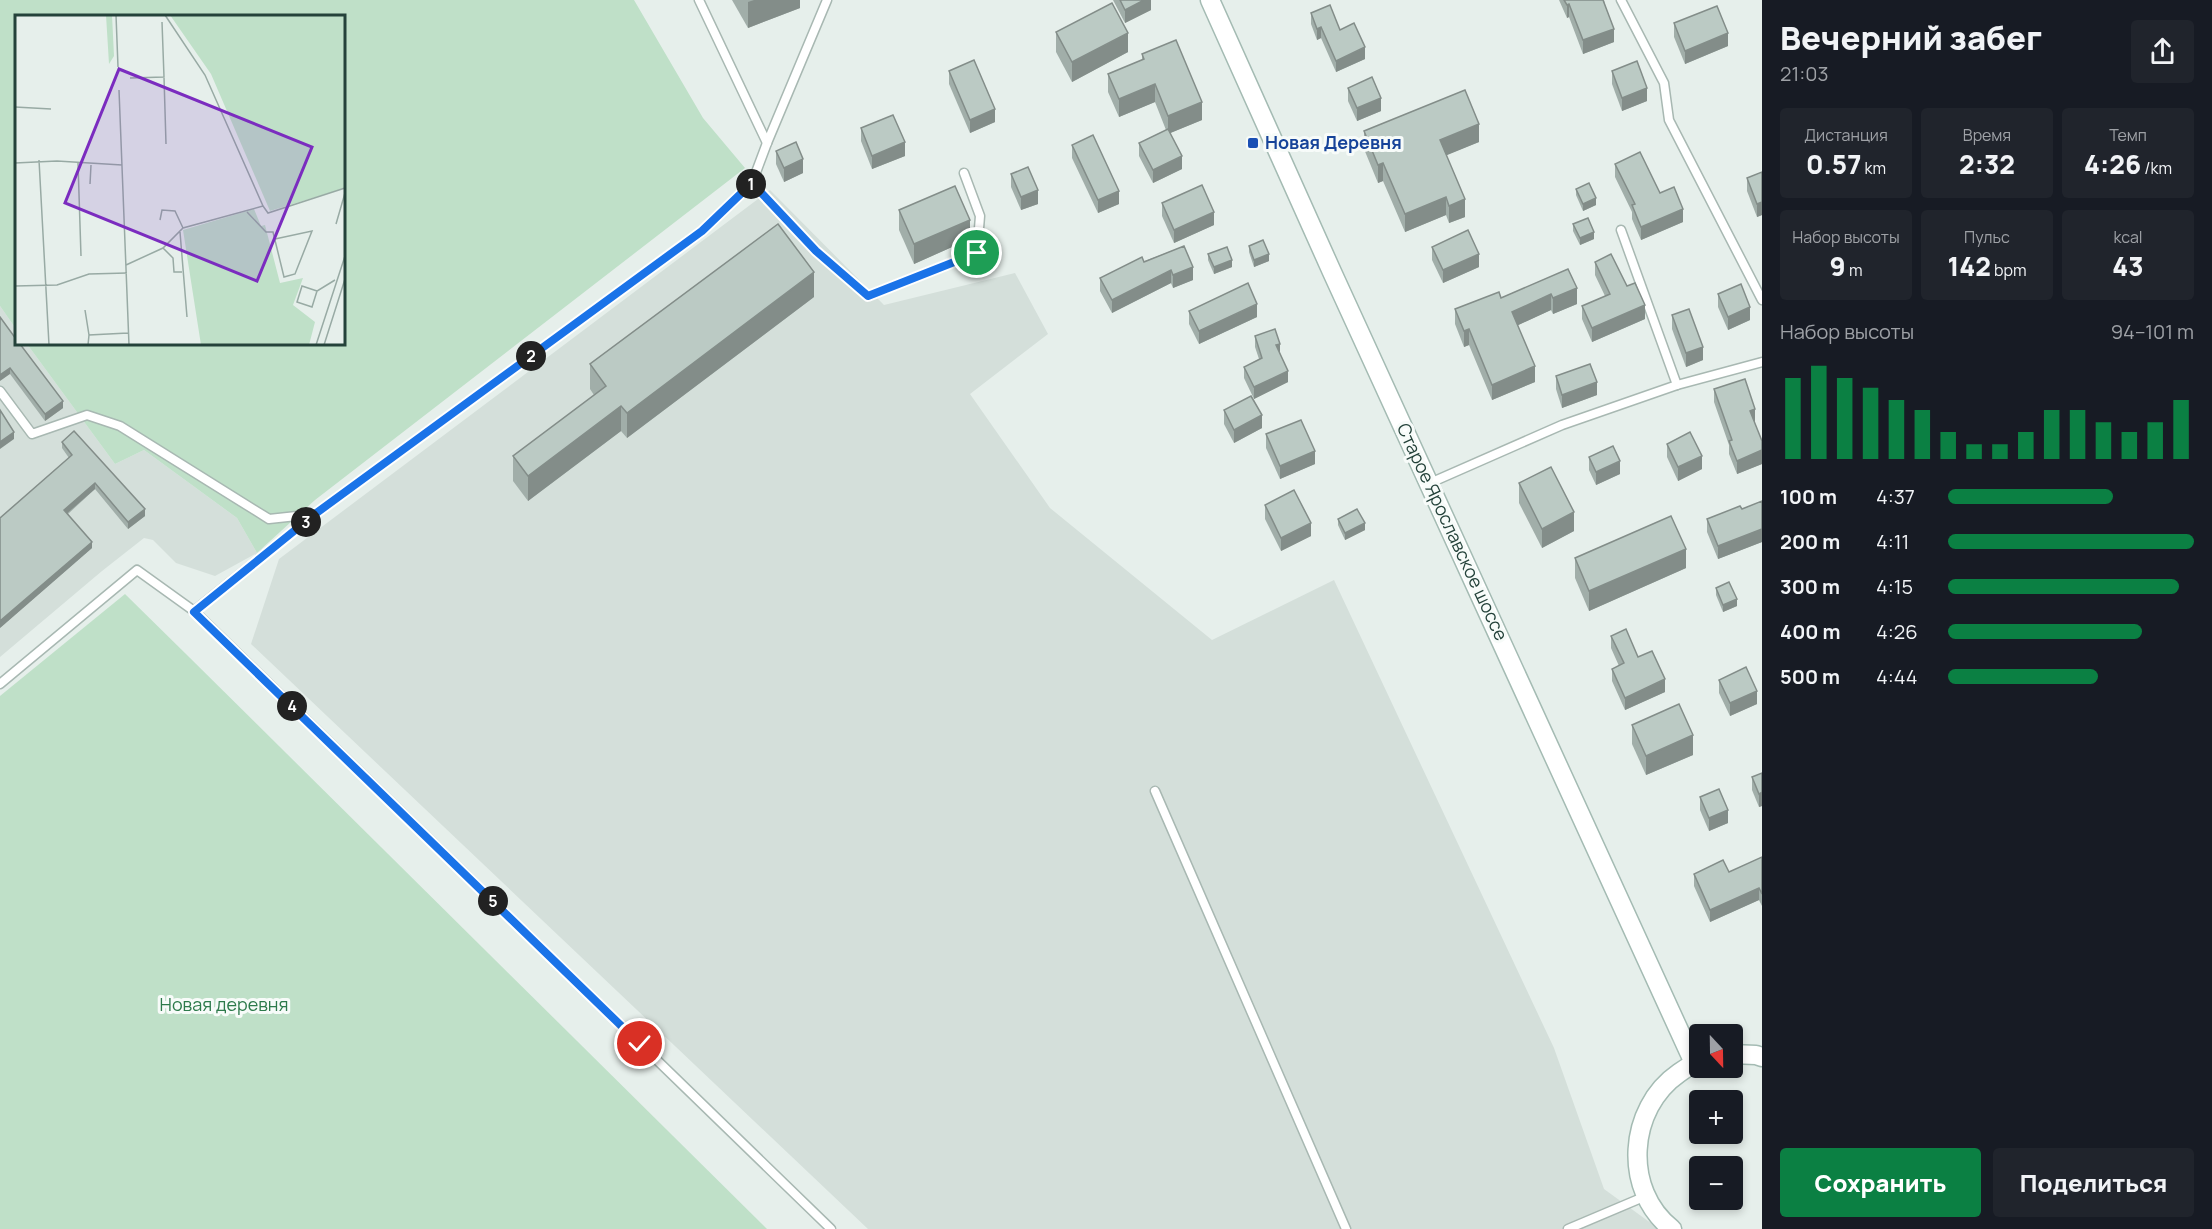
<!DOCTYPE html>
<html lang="ru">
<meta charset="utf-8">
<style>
body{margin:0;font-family:Manrope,sans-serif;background:#20242c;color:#f1f3f6;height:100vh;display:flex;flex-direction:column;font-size:22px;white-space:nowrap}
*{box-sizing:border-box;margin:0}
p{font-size:20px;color:#9ea1a6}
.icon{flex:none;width:33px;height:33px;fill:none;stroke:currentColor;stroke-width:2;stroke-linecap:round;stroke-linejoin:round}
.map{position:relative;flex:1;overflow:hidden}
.side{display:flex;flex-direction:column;background:#171b24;width:450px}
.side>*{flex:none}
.needle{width:39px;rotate:158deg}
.tools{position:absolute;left:1689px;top:1024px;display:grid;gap:12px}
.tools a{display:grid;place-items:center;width:54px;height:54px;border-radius:6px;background:#171b24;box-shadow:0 3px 9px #0003;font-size:30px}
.pin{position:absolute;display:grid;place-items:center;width:51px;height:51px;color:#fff;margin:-26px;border:3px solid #fff;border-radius:50%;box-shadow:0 2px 6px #0007}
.km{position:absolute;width:30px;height:30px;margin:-15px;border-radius:50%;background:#222;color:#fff;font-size:16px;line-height:30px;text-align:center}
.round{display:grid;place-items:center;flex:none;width:63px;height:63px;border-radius:6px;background:#20242c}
.head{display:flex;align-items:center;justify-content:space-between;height:102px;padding:0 18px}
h1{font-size:33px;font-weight:800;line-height:45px}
.metrics{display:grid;grid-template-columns:repeat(3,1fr);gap:9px;height:102px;padding:6px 18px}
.metrics div{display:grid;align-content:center;border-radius:6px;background:#20242c;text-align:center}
.metrics b{font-size:26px;font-weight:800}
.metrics small{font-size:16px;font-weight:400}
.metrics p{font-size:16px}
.chart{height:168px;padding:12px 18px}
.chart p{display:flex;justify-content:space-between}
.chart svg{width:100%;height:108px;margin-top:6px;stroke:#0b8043;stroke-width:6}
.button{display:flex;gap:12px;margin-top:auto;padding:12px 18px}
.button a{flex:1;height:69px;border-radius:6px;background:#0b8043;color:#fff;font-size:24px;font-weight:800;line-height:69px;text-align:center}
.button a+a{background:#20242c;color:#f1f3f6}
ul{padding:0 18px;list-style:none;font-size:20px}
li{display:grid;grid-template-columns:96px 72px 1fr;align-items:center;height:45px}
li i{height:15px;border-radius:8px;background:#0b8043}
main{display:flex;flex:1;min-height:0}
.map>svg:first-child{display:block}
.built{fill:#d4dfda}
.green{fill:#bfe0c8}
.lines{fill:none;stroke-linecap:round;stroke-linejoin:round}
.service-casing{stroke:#a8b8b2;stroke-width:11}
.secondary-casing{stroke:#a4bbb3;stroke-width:21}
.service{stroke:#fff;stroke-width:8}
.secondary{stroke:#fff;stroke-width:18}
.wall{fill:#a1aea9}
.shaded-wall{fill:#838d89}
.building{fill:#bbcac4;stroke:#838d89;stroke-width:1.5}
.route-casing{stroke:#fff;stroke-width:12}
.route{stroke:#1a73e8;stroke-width:8}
.transit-dot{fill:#1a4fb4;stroke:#f7fbf9;stroke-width:2}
.labels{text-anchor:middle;stroke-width:6;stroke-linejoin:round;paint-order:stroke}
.transit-label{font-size:18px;font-weight:bold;fill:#164399;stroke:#f7fbf9;text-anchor:start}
.street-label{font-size:18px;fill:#24423a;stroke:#f7fbf9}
.park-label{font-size:18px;fill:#2d7a4b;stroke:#f7fbf9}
.inset-road{fill:none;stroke:#98aaa4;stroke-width:1.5}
.view{fill:#7b2cbf;fill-opacity:0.15;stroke:#7b2cbf;stroke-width:3}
.inset-edge{fill:none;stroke:#24423a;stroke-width:3}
</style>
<main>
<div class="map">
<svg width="1762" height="1229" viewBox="0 0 1762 1229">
<rect width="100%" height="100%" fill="#e6efeb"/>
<g class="built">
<polygon points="770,190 884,305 1015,273 1048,334 970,394 1050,508 1212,640 1334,580 1554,1048 1604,1189 1659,1229 868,1229 251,644 279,559"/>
<polygon points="0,306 16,329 16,344 27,344 115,464 144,450 237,518 257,553 215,576 176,563 153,540 144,538 102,571 0,657"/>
</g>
<g class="green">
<polygon points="0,0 634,0 703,118 745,168 315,500 257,553 237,518 144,450 115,464 27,344 344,344 344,16 16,16 16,329 0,306"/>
<polygon points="125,594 187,655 767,1229 0,1229 0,696"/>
</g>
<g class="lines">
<g class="service-casing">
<g id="service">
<polyline points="699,0 767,143"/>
<polyline points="827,0 767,143 752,183 702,231 315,514 194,611 831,1229"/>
<polyline points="1621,0 1664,83 1669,120 1762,300"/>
<polyline points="752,183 816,251 868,296 977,253 980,216 964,173"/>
<polyline points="1621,230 1677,385"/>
<polyline points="0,391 32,434 87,415 120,426 269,519 315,514"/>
<polyline points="1430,483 1562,425 1677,385 1762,362"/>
<polyline points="0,684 137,570 194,611"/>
<polyline points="1155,791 1346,1229"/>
<polyline points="1568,1229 1646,1196"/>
</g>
</g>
<g class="secondary-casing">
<g id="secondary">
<polyline points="1210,0 1332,272 1694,1063"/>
<polyline points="1732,1054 1756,1055 1762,1057"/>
<path d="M1672 1229C1622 1190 1628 1108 1679 1073 1686 1068 1692 1064 1700 1061"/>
</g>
</g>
<use href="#service" class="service"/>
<use href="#secondary" class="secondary"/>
</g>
<g class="wall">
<polygon points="732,0 800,0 800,8 748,28"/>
<polygon points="1113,0 1151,0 1151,10 1125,23"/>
<polygon points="1559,0 1604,0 1614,42 1583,54 1569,17 1567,18"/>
<polygon points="1311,13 1340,30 1365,59 1336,72 1321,38 1317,40 1311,24"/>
<polygon points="1674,23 1728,46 1685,64 1674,37"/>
<polygon points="1056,32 1128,52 1072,82 1056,52"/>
<polygon points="1142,54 1202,120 1170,133 1182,169 1153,183 1139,156 1139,143 1166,130 1155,102 1119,117 1108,92 1108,74 1142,60"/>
<polygon points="949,71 995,122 970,133 949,84"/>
<polygon points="1612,71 1647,101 1622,111 1612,84"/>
<polygon points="1348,88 1381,111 1357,121 1348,101"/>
<polygon points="861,128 905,156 872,169 861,141"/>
<polygon points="1364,131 1479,142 1446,155 1465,217 1449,223 1446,215 1405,232 1383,181 1378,183 1364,149"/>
<polygon points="1072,145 1119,204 1098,213 1072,158"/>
<polygon points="776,151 803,173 784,182 776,164"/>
<polygon points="1615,164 1660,193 1683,222 1641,240 1632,219 1632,212 1615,177"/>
<polygon points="1762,172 1762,215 1757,217 1747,191 1747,178"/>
<polygon points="1011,174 1038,204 1021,210 1011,187"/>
<polygon points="1576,189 1596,205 1583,211 1576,195"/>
<polygon points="1162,203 1214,225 1174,243 1162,216"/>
<polygon points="899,210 970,239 914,264 899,230"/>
<polygon points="1573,224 1594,239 1580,245 1573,231"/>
<polygon points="1184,246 1193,280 1173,288 1171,283 1112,313 1100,291 1100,278"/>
<polygon points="1249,246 1269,261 1254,267 1249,252"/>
<polygon points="1432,247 1479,267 1443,283 1432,260"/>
<polygon points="1208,254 1232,267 1214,274 1208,260"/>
<polygon points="1595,262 1627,286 1645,319 1592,342 1582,319 1582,306 1605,296 1595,275"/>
<polygon points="1568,269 1577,304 1553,314 1551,310 1518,325 1535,382 1492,400 1469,345 1464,347 1455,324 1455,309 1501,298"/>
<polygon points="1718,294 1750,320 1728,330 1718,307"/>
<polygon points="814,297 627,438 621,431 528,501 513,481 513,456 594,395 590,389 590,364"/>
<polygon points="1189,311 1257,317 1199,344 1189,324"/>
<polygon points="1672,315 1703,360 1686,367 1672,329"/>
<polygon points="0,317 63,408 45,421 10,374"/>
<polygon points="1255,336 1280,353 1288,382 1254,399 1244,378 1244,367 1259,359 1255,347"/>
<polygon points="1556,376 1597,395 1562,408 1556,389"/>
<polygon points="1714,389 1755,422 1754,422 1762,441 1762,464 1737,474 1729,454 1729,445 1714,402"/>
<polygon points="1224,410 1262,428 1234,443 1224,424"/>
<polygon points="1266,434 1315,464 1280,479 1266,448"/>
<polygon points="62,442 145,516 128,529 95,489 68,514 92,548 0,628 69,458 62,448"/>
<polygon points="1667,444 1702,469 1678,481 1667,457"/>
<polygon points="1589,457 1620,474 1596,485 1589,470"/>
<polygon points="1519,483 1574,531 1542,548 1519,503"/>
<polygon points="1762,501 1762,542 1718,559 1707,532 1707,519 1742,509"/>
<polygon points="1265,505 1311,536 1281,551 1265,519"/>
<polygon points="1338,519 1365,530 1345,540 1338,525"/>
<polygon points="1575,558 1686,568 1589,611 1575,578"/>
<polygon points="1716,588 1737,606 1723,612 1716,595"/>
<polygon points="1611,636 1638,657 1665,692 1625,710 1612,681 1612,669 1619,666 1611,648"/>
<polygon points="1719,680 1757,704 1730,716 1719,693"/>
<polygon points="1632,725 1693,755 1646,775 1632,744"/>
<polygon points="1762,773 1762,806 1759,807 1752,790 1752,777"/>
<polygon points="1700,797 1728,823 1709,831 1700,810"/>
<polygon points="1762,857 1762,906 1759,900 1710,922 1694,886 1694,874 1729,872"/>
</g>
<g class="shaded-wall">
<polygon points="754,0 800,0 800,8 748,28 748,2"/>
<polygon points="1144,0 1151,0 1151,10 1125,23 1125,10"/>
<polygon points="1569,4 1569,17 1567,18 1567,5"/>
<polygon points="1321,27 1321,38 1317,40 1317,29"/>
<polygon points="1614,29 1614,42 1583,54 1583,40"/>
<polygon points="1128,33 1128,52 1072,82 1072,62"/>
<polygon points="1728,33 1728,46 1685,64 1685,51"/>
<polygon points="1365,47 1365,59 1336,72 1336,61"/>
<polygon points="1155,84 1155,102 1119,117 1119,99"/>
<polygon points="1647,88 1647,101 1622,111 1622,98"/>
<polygon points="1381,98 1381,111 1357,121 1357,108"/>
<polygon points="1202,102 1202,120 1168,134 1168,116"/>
<polygon points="995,109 995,122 970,133 970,120"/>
<polygon points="1479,124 1479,142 1440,158 1440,140"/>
<polygon points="905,142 905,156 872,169 872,156"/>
<polygon points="1182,156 1182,169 1153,183 1153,170"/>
<polygon points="803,159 803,173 784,182 784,168"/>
<polygon points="1383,163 1383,181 1378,183 1378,165"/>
<polygon points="1038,190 1038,204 1021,210 1021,197"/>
<polygon points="1119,191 1119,204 1098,213 1098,200"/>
<polygon points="1446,197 1446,215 1405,232 1405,214"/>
<polygon points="1596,198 1596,205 1583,211 1583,204"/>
<polygon points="1465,199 1465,217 1449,223 1449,206"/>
<polygon points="1762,202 1762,215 1757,217 1757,204"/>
<polygon points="1683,209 1683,222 1641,240 1641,227"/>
<polygon points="1214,212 1214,225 1174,243 1174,230"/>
<polygon points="970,220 970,239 914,264 914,244"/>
<polygon points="1594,232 1594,239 1580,245 1580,238"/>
<polygon points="1269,254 1269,261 1254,267 1254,260"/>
<polygon points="1479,254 1479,267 1443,283 1443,270"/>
<polygon points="1232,260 1232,267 1214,274 1214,267"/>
<polygon points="1193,267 1193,280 1173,288 1173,275"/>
<polygon points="1171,270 1171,283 1112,313 1112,300"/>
<polygon points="814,272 814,297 627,438 627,413"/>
<polygon points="1577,288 1577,304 1553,314 1553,298"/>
<polygon points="1551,294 1551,310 1512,328 1512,312"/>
<polygon points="1257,304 1257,317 1199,344 1199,331"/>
<polygon points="1645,305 1645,319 1592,342 1592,328"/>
<polygon points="1750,307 1750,320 1728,330 1728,317"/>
<polygon points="1469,329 1469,345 1464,347 1464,331"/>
<polygon points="1280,344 1280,355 1276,345"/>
<polygon points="1703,347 1703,360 1686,367 1686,353"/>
<polygon points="1535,366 1535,382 1492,400 1492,385"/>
<polygon points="10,368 10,374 0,381 0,375"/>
<polygon points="1288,371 1288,382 1254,399 1254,387"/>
<polygon points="1597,382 1597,395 1562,408 1562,395"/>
<polygon points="63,401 63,408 45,421 45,414"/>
<polygon points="621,406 621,431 528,501 528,476"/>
<polygon points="1755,409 1755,422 1750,424 1750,411"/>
<polygon points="1262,415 1262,428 1234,443 1234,430"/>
<polygon points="14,432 14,439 0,449 0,442"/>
<polygon points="1762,450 1762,464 1737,474 1737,461"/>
<polygon points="1315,451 1315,464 1280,479 1280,466"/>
<polygon points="1702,456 1702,469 1678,481 1678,467"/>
<polygon points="1620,461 1620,474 1596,485 1596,472"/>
<polygon points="95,483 95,489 64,516 64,510"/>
<polygon points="145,509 145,516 128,529 128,522"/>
<polygon points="1574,512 1574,531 1542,548 1542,529"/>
<polygon points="1311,523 1311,536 1281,551 1281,538"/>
<polygon points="1365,523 1365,530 1345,540 1345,533"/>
<polygon points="1762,529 1762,542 1718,559 1718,546"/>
<polygon points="92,542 92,548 0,628 0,621"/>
<polygon points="1686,549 1686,568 1589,611 1589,591"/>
<polygon points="1737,599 1737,606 1723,612 1723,605"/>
<polygon points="1665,679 1665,692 1625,710 1625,698"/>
<polygon points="1757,691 1757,704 1730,716 1730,703"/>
<polygon points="1693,735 1693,755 1646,775 1646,756"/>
<polygon points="1762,792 1762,806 1759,807 1759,794"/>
<polygon points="1728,810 1728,823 1709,831 1709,818"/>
<polygon points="1759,888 1759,900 1710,922 1710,910"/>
</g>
<g class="building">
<polygon points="1120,0 1144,0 1125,10"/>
<polygon points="1564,0 1603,0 1614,29 1583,40 1569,4 1567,5"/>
<polygon points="1112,3 1128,33 1072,62 1056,32"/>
<polygon points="1330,5 1340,30 1354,23 1365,47 1336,61 1321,27 1317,29 1311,13"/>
<polygon points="1717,6 1728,33 1685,51 1674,23"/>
<polygon points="1176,40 1202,102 1168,116 1155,84 1119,99 1108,74 1144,59 1142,54"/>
<polygon points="974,60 995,109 970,120 949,71"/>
<polygon points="1637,61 1647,88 1622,98 1612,71"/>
<polygon points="1372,77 1381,98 1357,108 1348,88"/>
<polygon points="1465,90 1479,124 1440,140 1465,199 1449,206 1446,197 1405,214 1383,163 1378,165 1364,131"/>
<polygon points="893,115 905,142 872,156 861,128"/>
<polygon points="1168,129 1182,156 1153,170 1139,143"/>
<polygon points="1093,135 1119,191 1098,200 1072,145"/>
<polygon points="796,142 803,159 784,168 776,151"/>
<polygon points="1640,152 1660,193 1674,187 1683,209 1641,227 1632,205 1635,204 1615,164"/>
<polygon points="1028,167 1038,190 1021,197 1011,174"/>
<polygon points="1762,172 1762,202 1757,204 1747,178"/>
<polygon points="1589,183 1596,198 1583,204 1576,189"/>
<polygon points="1202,185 1214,212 1174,230 1162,203"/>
<polygon points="955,186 970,220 914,244 899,210"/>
<polygon points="1588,218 1594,232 1580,238 1573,224"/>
<polygon points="778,224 814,272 627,413 621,406 528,476 513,456 606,386 590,364"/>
<polygon points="1468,230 1479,254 1443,270 1432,247"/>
<polygon points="1263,240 1269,254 1254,260 1249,246"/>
<polygon points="1184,246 1193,267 1173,275 1171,270 1112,300 1100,278 1142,257 1144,262"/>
<polygon points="1227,247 1232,260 1214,267 1208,254"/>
<polygon points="1611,254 1627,286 1635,283 1645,305 1592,328 1582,306 1610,294 1595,262"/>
<polygon points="1568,269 1577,288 1553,298 1551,294 1512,312 1535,366 1492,385 1469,329 1464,331 1455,309 1499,292 1501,298"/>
<polygon points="1248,283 1257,304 1199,331 1189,311"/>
<polygon points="1741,284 1750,307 1728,317 1718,294"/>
<polygon points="1689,309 1703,347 1686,353 1672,315"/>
<polygon points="0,317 16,339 16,344 20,344 63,401 45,414 10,368 0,375"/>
<polygon points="1275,329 1280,344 1276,345 1288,371 1254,387 1244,367 1262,358 1255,336"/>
<polygon points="1590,364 1597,382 1562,395 1556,376"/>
<polygon points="1745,379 1755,409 1750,411 1762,441 1762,450 1737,461 1729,441 1732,440 1714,389"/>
<polygon points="1251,396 1262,415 1234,430 1224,410"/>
<polygon points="0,410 14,432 0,442"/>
<polygon points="1301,420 1315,451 1280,466 1266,434"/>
<polygon points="74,431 145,509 128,522 95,483 64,510 92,542 0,621 0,518 72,455 62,442"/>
<polygon points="1690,432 1702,456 1678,467 1667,444"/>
<polygon points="1613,446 1620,461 1596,472 1589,457"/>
<polygon points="1551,467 1574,512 1542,529 1519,483"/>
<polygon points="1294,490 1311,523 1281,538 1265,505"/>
<polygon points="1762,501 1762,529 1718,546 1707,519 1740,506 1742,509"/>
<polygon points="1357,509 1365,523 1345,533 1338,519"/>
<polygon points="1671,516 1686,549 1589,591 1575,558"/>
<polygon points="1729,582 1737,599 1723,605 1716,588"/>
<polygon points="1626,629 1638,657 1652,651 1665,679 1625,698 1612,669 1624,663 1611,636"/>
<polygon points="1746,667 1757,691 1730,703 1719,680"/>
<polygon points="1679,704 1693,735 1646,756 1632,725"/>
<polygon points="1762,773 1762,792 1759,794 1752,777"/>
<polygon points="1719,789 1728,810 1709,818 1700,797"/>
<polygon points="1762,857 1762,894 1759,888 1710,910 1694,874 1723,860 1729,872"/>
</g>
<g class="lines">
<g class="route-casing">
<polyline id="route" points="640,1044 194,612 315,514 702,231 752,183 816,251 868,296 977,253"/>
</g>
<use href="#route" class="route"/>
</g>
<rect class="transit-dot" x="1247" y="137" width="12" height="12" rx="3"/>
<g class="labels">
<g class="transit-label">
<text x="1265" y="149">Новая Деревня</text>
</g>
<g class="street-label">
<text transform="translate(1452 532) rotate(65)" y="6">Старое Ярославское шоссе</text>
</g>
<g class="park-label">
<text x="224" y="1011">Новая деревня</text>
</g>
</g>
<g transform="translate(15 15)">
<rect width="330" height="330" fill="#e6efeb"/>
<path d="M91 0H97L99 41 94 49ZM155 0H330V173L255 196 196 59ZM239 194 246 211 250 210 265 268 288 263 278 290 300 307 294 330H186L168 215Z" fill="#bfe0c8"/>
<path class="inset-road" d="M101 0 103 52M149 62 151 129M115 63 149 62 147 7M104 75 114 330M0 92 36 94M24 145 34 330M0 148 42 146 107 150M63 148 66 241M75 169 76 150M248 191 253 198 330 173M232 197 251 217H258L269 262 280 259 297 216 260 224M145 205 147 195 160 196 168 213M321 209 330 178M165 217 172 302M148 233 158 243 159 257H167M111 250 148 233 168 213 248 191 190 60 150 0M0 271 42 270 74 259 112 258M302 276 287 271 282 287 297 292 302 276 320 265M70 295 74 320M73 330 74 320 113 318M301 330 330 241M309 330 330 264"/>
<path class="view" d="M104 54 297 132 242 266 50 188Z"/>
<rect width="330" height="330" class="inset-edge"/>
</g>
</svg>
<div class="tools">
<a><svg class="needle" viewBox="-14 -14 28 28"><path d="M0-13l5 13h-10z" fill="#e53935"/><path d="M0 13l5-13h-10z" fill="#9ea1a6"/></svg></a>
<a>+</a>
<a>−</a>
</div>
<div class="pin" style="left:977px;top:253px;background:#1e9e55"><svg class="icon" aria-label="arrive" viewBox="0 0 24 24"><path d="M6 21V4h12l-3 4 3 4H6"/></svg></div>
<div class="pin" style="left:640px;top:1044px;background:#d93025"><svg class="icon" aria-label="check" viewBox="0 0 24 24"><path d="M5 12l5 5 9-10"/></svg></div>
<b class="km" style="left:751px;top:184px">1</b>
<b class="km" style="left:531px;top:356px">2</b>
<b class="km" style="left:306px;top:522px">3</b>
<b class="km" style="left:292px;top:706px">4</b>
<b class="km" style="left:493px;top:901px">5</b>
</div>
<section class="side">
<div class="head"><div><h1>Вечерний забег</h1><p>21:03</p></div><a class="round"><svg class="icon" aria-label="share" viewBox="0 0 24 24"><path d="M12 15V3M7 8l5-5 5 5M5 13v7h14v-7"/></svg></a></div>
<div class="metrics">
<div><p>Дистанция</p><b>0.57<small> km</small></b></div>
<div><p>Время</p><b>2:32</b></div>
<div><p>Темп</p><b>4:26<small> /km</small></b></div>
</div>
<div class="metrics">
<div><p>Набор высоты</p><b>9<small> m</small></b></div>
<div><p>Пульс</p><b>142<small> bpm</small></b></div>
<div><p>kcal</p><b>43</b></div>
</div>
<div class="chart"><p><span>Набор высоты</span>94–101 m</p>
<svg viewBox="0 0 160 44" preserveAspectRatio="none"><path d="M5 44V11M15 44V6M25 44V11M35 44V15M45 44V20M55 44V24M65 44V33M75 44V38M85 44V38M95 44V33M105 44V24M115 44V24M125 44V29M135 44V33M145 44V29M155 44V20"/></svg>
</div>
<ul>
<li><b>100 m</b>4:37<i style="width:67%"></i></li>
<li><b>200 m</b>4:11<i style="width:100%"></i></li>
<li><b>300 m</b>4:15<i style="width:94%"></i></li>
<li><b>400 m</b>4:26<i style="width:79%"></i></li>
<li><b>500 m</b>4:44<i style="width:61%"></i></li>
</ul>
<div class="button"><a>Сохранить</a><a>Поделиться</a></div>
</section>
</main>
